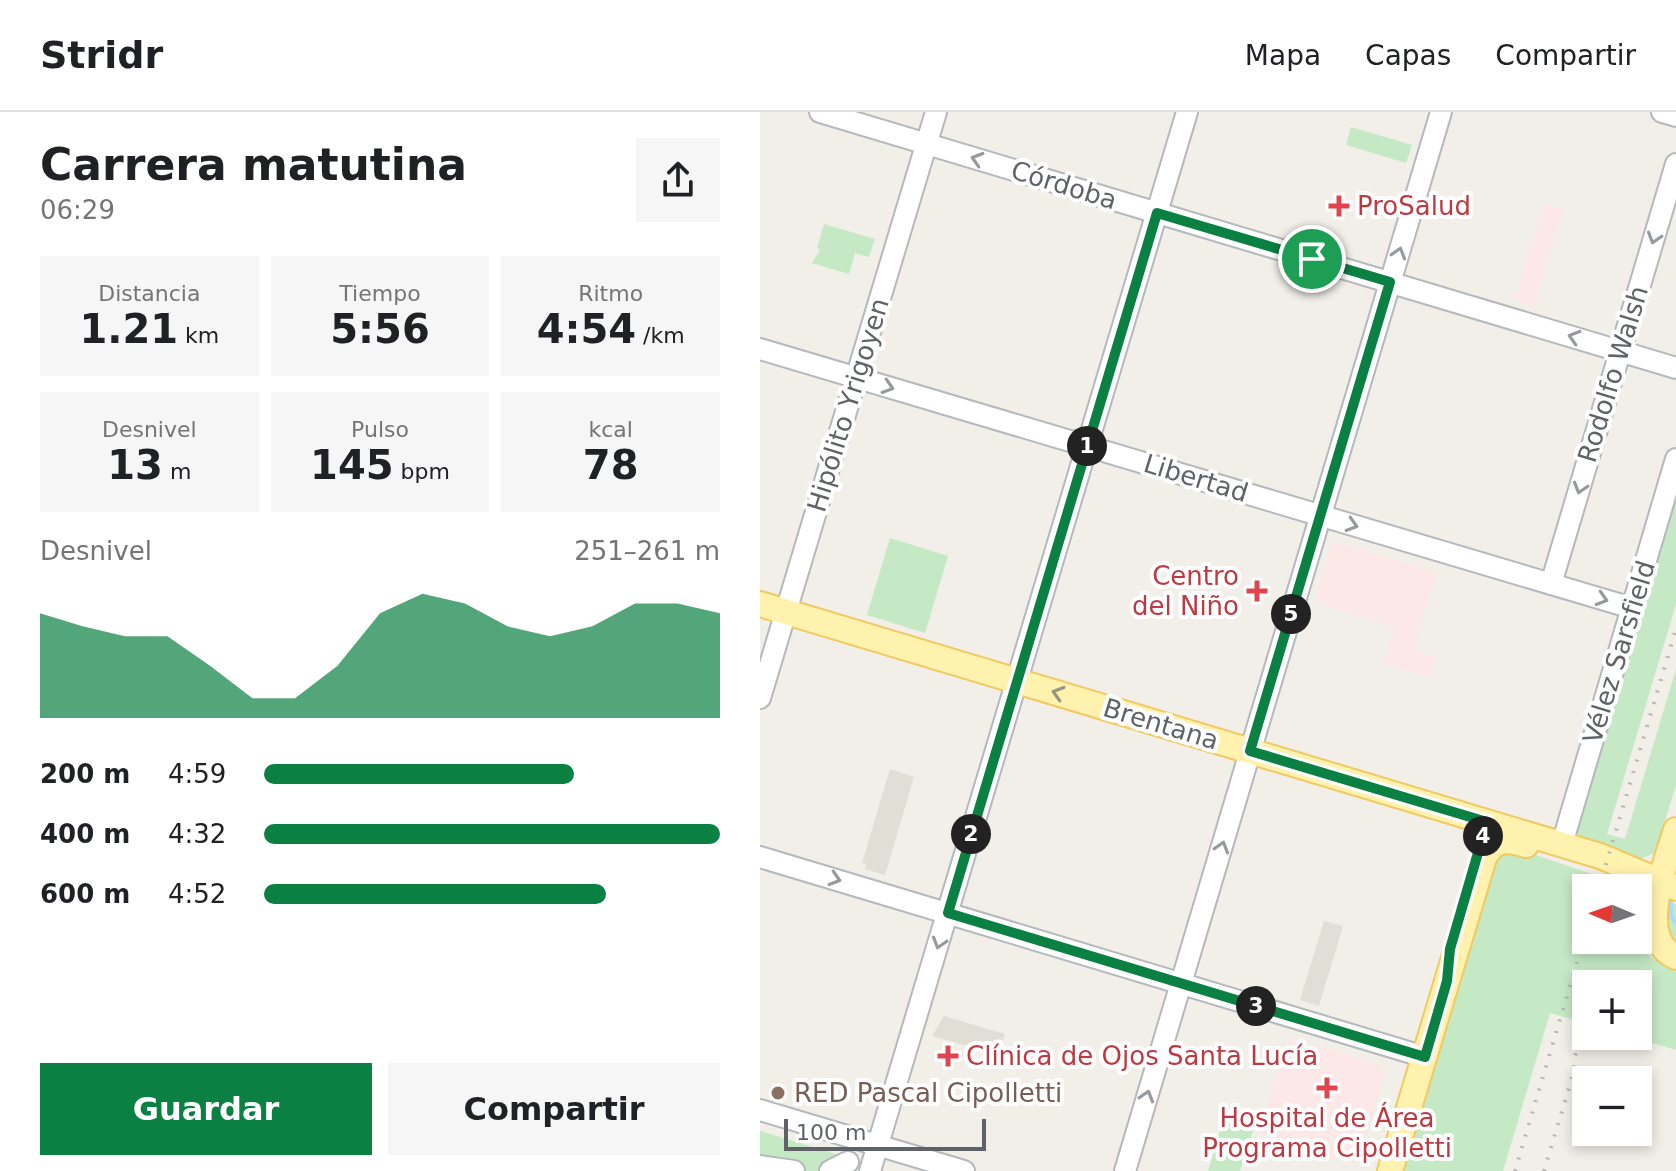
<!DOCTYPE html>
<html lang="es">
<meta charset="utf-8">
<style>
body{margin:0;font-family:"DejaVu Sans",sans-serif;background:#f6f6f6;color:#202124;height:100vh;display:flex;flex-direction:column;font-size:30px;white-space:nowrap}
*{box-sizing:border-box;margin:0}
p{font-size:26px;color:#757577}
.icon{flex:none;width:44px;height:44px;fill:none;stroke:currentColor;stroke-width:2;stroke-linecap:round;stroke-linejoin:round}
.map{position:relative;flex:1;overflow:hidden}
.drawer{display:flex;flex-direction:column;background:#fff;width:760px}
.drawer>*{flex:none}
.needle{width:52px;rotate:272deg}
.tools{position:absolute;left:812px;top:762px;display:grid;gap:16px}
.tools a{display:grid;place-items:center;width:80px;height:80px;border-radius:0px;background:#fff;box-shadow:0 4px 12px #0003;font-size:40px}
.scale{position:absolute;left:24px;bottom:20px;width:202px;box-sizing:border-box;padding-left:8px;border:4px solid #5f6368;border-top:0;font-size:22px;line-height:28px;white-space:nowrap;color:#5f6368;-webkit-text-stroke:6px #fff;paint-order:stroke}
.pin{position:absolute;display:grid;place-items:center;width:68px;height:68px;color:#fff;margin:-34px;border:4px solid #fff;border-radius:50%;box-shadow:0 2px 8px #0007}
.km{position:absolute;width:40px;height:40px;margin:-20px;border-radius:50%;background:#222;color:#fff;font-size:22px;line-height:40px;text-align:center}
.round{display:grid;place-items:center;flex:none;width:84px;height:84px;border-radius:0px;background:#f6f6f6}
.headline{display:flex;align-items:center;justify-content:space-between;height:136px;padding:0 40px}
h1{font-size:44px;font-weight:700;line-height:60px}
.stats{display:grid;grid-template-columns:repeat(3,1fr);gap:12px;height:136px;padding:8px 40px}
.stats div{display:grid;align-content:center;border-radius:0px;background:#f6f6f6;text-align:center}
.stats b{font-size:40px;font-weight:700}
.stats small{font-size:22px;font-weight:400}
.stats p{font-size:22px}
.chart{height:224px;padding:16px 40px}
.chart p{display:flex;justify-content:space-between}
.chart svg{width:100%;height:144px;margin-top:8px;fill:#0b8043;opacity:.7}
.action{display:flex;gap:16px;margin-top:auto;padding:16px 40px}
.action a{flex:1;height:92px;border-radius:0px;background:#0b8043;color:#fff;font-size:32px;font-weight:700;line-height:92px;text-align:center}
.action a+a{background:#f6f6f6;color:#202124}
ul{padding:0 40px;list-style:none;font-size:26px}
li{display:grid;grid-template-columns:128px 96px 1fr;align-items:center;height:60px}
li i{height:20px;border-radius:10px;background:#0b8043}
header{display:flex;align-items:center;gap:48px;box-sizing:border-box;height:112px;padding:0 40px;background:#fff;border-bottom:2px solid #e0e0e0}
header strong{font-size:38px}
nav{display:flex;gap:44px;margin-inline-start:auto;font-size:28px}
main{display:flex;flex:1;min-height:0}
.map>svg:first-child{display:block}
.education{fill:#e1ded6}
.medical{fill:#fce8e6}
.green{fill:#c5e8c5}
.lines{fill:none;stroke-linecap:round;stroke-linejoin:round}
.stream{stroke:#aadaff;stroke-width:4}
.minor-casing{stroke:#b5b8bc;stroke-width:24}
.major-casing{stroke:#f2c960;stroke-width:28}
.minor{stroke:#fff;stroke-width:20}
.major{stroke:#fff2af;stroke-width:24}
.rail{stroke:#b6b7b8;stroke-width:4;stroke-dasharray:2 10;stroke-linecap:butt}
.oneway{stroke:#979a9d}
.oneway2{stroke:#979581}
.route-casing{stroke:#fff;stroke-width:16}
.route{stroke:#0b8043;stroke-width:10}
.health-dot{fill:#e0444e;stroke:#fff;stroke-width:3}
.education-dot{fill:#8d6e63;stroke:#fff;stroke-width:3}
.labels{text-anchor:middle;stroke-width:8;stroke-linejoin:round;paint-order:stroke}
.street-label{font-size:26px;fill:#5f6368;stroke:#fff}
.health-label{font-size:26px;fill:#be3a42;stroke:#fff;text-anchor:start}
.education-label{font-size:26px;fill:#785e54;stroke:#fff;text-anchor:start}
</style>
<header>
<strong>Stridr</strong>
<nav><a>Mapa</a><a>Capas</a><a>Compartir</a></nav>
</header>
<main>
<section class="drawer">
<div class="headline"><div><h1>Carrera matutina</h1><p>06:29</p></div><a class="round"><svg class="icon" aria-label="share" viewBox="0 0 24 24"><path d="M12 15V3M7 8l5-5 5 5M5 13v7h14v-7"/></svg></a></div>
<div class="stats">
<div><p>Distancia</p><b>1.21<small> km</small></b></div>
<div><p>Tiempo</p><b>5:56</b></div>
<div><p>Ritmo</p><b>4:54<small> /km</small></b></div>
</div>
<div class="stats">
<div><p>Desnivel</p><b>13<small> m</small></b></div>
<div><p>Pulso</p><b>145<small> bpm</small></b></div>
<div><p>kcal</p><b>78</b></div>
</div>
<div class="chart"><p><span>Desnivel</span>251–261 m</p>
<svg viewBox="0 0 160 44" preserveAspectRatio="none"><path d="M0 44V12L10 16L20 19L30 19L40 28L50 38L60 38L70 28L80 12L90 6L100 9L110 16L120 19L130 16L140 9L150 9L160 12V44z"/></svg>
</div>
<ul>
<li><b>200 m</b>4:59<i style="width:68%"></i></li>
<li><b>400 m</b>4:32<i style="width:100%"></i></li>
<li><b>600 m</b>4:52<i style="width:75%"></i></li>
</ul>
<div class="action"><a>Guardar</a><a>Compartir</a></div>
</section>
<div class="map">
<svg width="916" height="1059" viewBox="0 0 916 1059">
<rect width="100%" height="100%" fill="#f1efe8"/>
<g class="education">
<polygon points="130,657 154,665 125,763 105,757 107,752 102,751"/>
<polygon points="564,809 583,814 559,894 540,888"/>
<polygon points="184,904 245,922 239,943 172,924"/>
</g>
<g class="medical">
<polygon points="784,92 803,97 774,194 755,188"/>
<polygon points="572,429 676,460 653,538 676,545 669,565 624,552 635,515 554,490"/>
<polygon points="529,925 621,953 620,957 625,959 598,1052 500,1021"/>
</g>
<g class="green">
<polygon points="591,15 652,33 646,51 586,33"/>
<polygon points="64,112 115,127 109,145 95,141 89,162 52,151 60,138 57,136"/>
<polygon points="916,379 916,492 847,722 865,727 916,557 916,673 895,741 880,747 823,729 818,722 817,710"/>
<polygon points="130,426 188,444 165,521 107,503"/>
<polygon points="749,734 873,776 826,776 826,828 878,828 878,819 891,845 916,860 916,938 869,924 878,924 878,872 826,872 826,911 790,901 743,1059 639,1059 732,746"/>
<polygon points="908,790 916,792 916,839 908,835 904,791"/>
<polygon points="463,1009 493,1019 480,1059 448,1059"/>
<polygon points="0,1019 86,1045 90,1059 0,1059"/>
</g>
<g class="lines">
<polyline class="stream" points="911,791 911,804 916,811"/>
<g class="minor-casing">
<g id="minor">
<polyline points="60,0 916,256"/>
<polyline points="902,0 916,4"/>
<polyline points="0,237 872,496"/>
<polyline points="791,472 916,52"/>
<polyline points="0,586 176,0"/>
<polyline points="802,732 916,347"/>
<polyline points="0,745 665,945"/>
<polyline points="0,998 204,1059"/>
<polyline points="0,1054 34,1059"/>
<polyline points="70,1059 88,1050"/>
<polyline points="110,1059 427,0"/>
<polyline points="365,1059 681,0"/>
</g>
</g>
<g class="major-casing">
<g id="major">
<polyline points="0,492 840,744 916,776"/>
<path d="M916 718C906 750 874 827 916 845"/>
<path d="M630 1059 724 746C734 726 747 727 766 733"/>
</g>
</g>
<use href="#minor" class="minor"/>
<use href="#major" class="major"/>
<g class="rail">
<polyline points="839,776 916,517"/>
<polyline points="755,1059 826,820"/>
<polyline points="784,1059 812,966 823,895"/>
</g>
</g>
<defs><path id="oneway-chevron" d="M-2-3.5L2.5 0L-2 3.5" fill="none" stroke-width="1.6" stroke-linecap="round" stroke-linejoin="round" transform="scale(2)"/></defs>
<g class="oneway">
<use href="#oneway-chevron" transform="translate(217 47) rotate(-163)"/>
<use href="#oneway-chevron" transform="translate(894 126) rotate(107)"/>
<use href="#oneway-chevron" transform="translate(639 141) rotate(-73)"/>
<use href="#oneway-chevron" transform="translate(814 225) rotate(-163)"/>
<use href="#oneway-chevron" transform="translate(128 275) rotate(17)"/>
<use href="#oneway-chevron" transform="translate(820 376) rotate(107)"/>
<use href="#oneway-chevron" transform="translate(592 413) rotate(17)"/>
<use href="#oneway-chevron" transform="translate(842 487) rotate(17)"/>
<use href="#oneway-chevron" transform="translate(462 735) rotate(-73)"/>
<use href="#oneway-chevron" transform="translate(75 767) rotate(17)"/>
<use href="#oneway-chevron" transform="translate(179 831) rotate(107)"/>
<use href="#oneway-chevron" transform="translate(387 984) rotate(-73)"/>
</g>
<use class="oneway2" href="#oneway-chevron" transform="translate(298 581) rotate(-163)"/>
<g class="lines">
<g class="route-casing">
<polygon id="route" points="397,101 630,170 490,639 727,710 690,837 687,869 665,945 188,801"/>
</g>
<use href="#route" class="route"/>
</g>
<g class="health-dot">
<path d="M575 82h8v8h8v8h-8v8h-8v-8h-8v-8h8z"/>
<path d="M493 467h8v8h8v8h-8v8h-8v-8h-8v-8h8z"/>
<path d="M184 932h8v8h8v8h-8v8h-8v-8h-8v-8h8z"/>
<path d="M563 964h8v8h8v8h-8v8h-8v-8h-8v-8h8z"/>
</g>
<circle class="education-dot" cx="18" cy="981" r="8"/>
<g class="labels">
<g class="street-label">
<text transform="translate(304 73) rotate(17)" y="9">Córdoba</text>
<text transform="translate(853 262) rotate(-73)" y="9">Rodolfo Walsh</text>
<text transform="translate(88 293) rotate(-73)" y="9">Hipólito Yrigoyen</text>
<text transform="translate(436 366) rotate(17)" y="9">Libertad</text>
<text transform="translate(859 540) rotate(-73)" y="9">Vélez Sarsfield</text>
<text transform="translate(401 612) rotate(17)" y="9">Brentana</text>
</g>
<g class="health-label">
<text x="597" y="103">ProSalud</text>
<text x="479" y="473" text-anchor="end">Centro<tspan x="479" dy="30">del Niño</tspan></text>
<text x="206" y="953">Clínica de Ojos Santa Lucía</text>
<text x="567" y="1015" text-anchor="middle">Hospital de Área<tspan x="567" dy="30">Programa Cipolletti</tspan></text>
</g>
<g class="education-label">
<text x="34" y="990">RED Pascal Cipolletti</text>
</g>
</g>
</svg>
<div class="tools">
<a><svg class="needle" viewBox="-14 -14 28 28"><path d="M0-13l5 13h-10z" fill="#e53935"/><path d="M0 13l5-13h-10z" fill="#757577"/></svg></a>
<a>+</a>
<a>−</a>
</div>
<div class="scale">100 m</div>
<div class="pin" style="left:552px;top:147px;background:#1e9e55"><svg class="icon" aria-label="arrive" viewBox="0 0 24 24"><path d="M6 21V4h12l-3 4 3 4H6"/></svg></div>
<b class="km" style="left:327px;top:334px">1</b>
<b class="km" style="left:211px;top:722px">2</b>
<b class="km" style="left:496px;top:894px">3</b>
<b class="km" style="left:723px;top:724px">4</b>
<b class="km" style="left:531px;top:502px">5</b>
</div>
</main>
